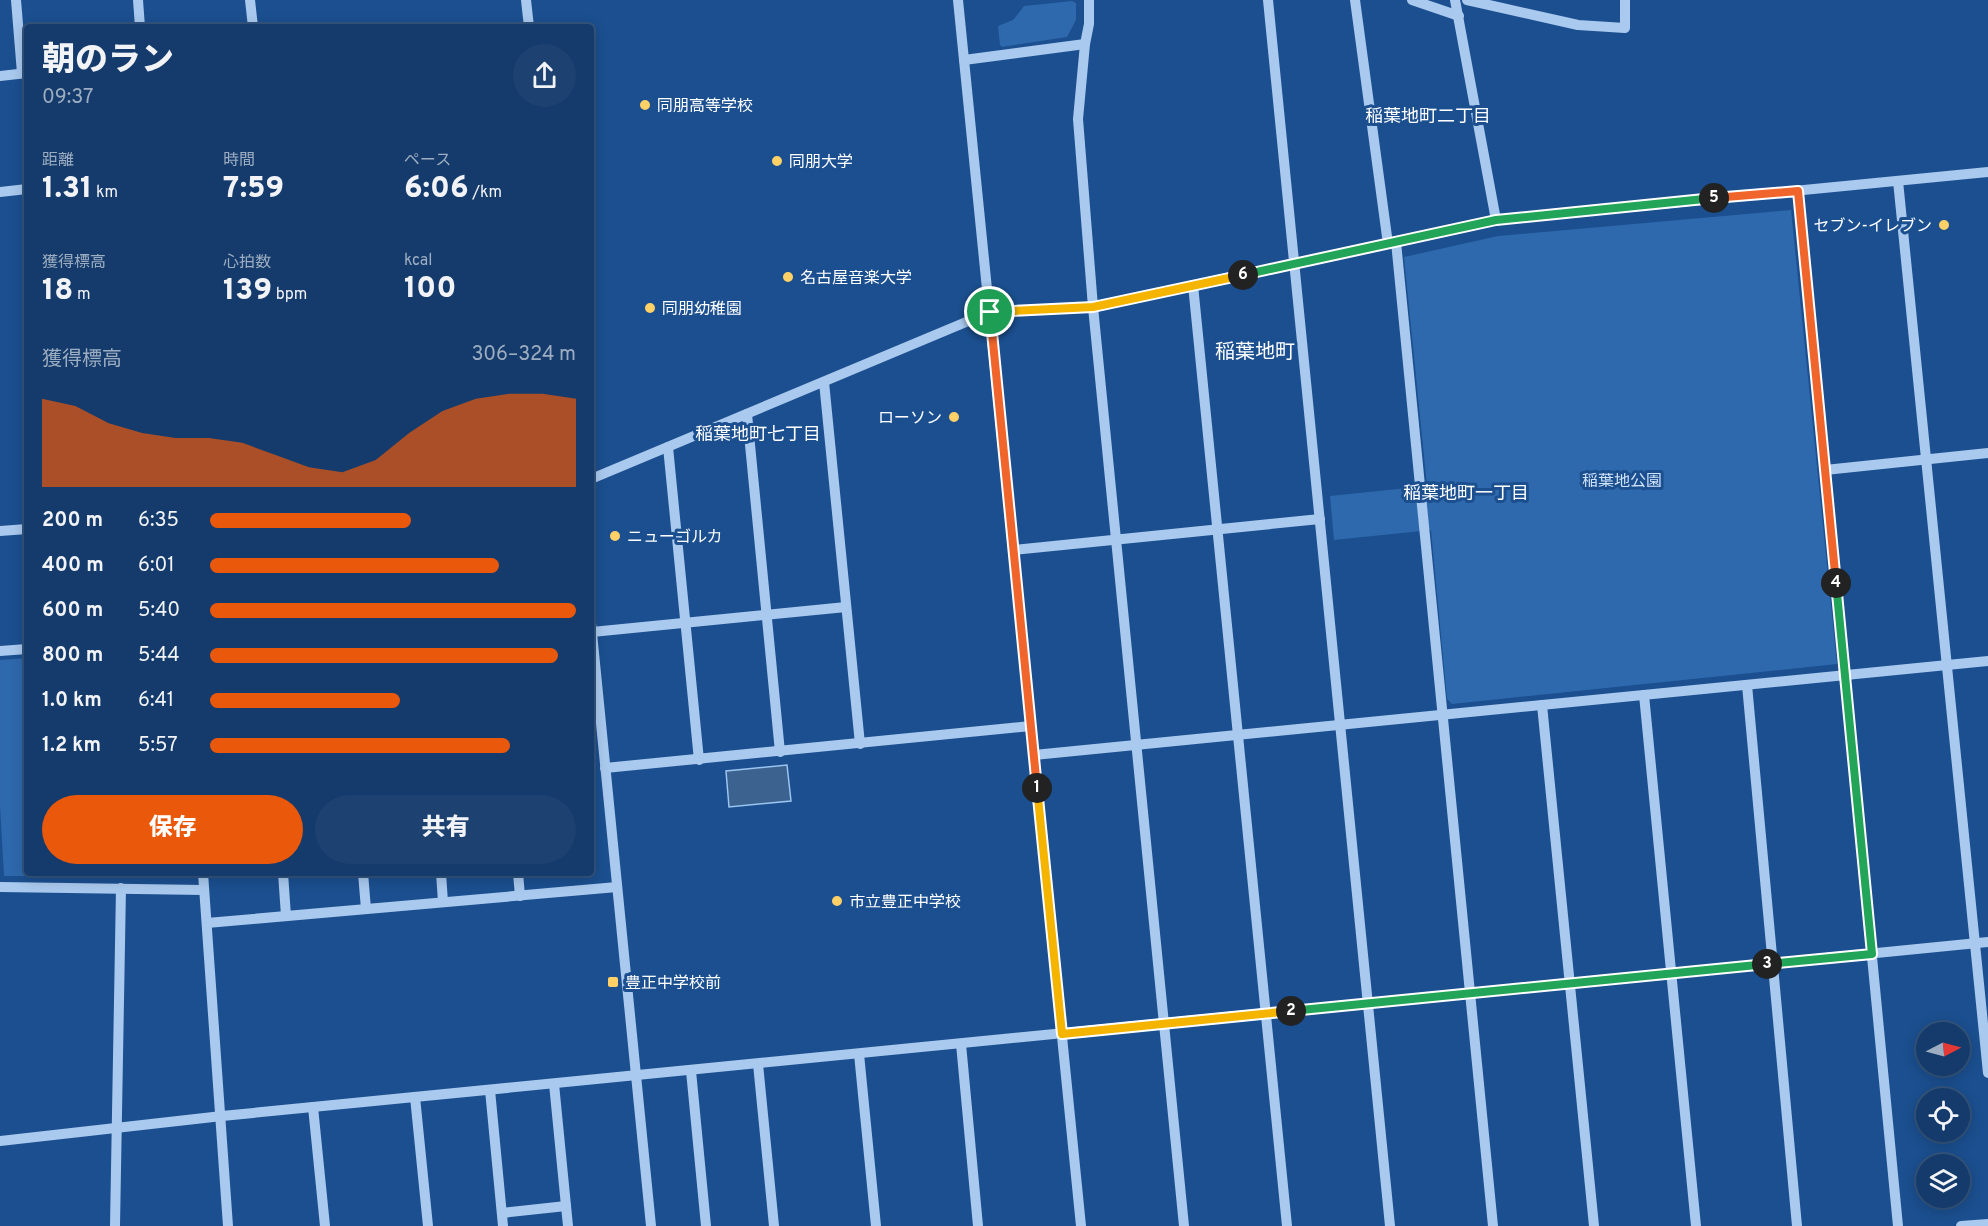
<!DOCTYPE html>
<html lang="ja">
<meta charset="utf-8">
<style>
body{margin:0;font-family:Overpass,"Noto Sans JP",sans-serif;background:#1d4271;color:#f1f3f6;height:100vh;display:flex;flex-direction:column;font-size:22px;white-space:nowrap}
*{box-sizing:border-box;margin:0}
p{font-size:20px;color:#9dadc1}
.icon{flex:none;width:33px;height:33px;fill:none;stroke:currentColor;stroke-width:2;stroke-linecap:round;stroke-linejoin:round}
.map{position:relative;flex:1;overflow:hidden}
.panel{position:absolute;left:24px;top:24px;width:570px;height:852px;display:flex;flex-direction:column;background:#143b6b;border-radius:6px;box-shadow:0 3px 15px #0003,0 0 0 2px #33557e}
.panel>*{flex:none}
.needle{width:39px;rotate:84deg}
.fabs{position:absolute;left:1916px;top:1022px;display:grid;gap:12px}
.fabs a{display:grid;place-items:center;width:54px;height:54px;border-radius:50%;background:#143b6b;box-shadow:0 3px 15px #0003,0 0 0 2px #33557e;font-size:30px}
.pin{position:absolute;display:grid;place-items:center;width:51px;height:51px;color:#fff;margin:-26px;border:3px solid #fff;border-radius:50%;box-shadow:0 2px 6px #0007}
.km{position:absolute;width:30px;height:30px;margin:-15px;border-radius:50%;background:#222;color:#fff;font-size:16px;line-height:30px;text-align:center}
.round{display:grid;place-items:center;flex:none;width:63px;height:63px;border-radius:32px;background:#1d4271}
.overview{display:flex;align-items:center;justify-content:space-between;height:102px;padding:0 18px}
h1{font-size:33px;font-weight:800;line-height:45px}
.figures{display:grid;grid-template-columns:repeat(3,1fr);gap:9px;height:102px;padding:6px 18px}
.figures div{display:grid;align-content:center}
.figures b{font-size:30px;font-weight:800}
.figures small{font-size:16px;font-weight:400}
.figures p{font-size:16px}
.chart{height:168px;padding:12px 18px}
.chart p{display:flex;justify-content:space-between}
.chart svg{width:100%;height:108px;margin-top:6px;fill:#ea580c;opacity:.7}
.action{display:flex;gap:12px;margin-top:auto;padding:12px 18px}
.action a{flex:1;height:69px;border-radius:36px;background:#ea580c;color:#fff;font-size:24px;font-weight:800;line-height:69px;text-align:center}
.action a+a{background:#1d4271;color:#f1f3f6}
ul{padding:0 18px;list-style:none;font-size:20px}
li{display:grid;grid-template-columns:96px 72px 1fr;align-items:center;height:45px}
li i{height:15px;border-radius:8px;background:#ea580c}
.map>svg:first-child{display:block}
.green{fill:#2e69ad}
.water{fill:#3c6290;stroke:#9cc4f0;stroke-width:1.5}
.lines{fill:none;stroke-linecap:round;stroke-linejoin:round}
.minor{stroke:#a9c9ee;stroke-width:10}
.split-1-casing{stroke:#fff;stroke-width:12}
.split-2-casing{stroke:#fff;stroke-width:12}
.split-3-casing{stroke:#fff;stroke-width:12}
.split-4-casing{stroke:#fff;stroke-width:12}
.split-5-casing{stroke:#fff;stroke-width:12}
.split-6-casing{stroke:#fff;stroke-width:12}
.split-7-casing{stroke:#fff;stroke-width:12}
.split-1{stroke:#f0652b;stroke-width:8}
.split-2{stroke:#f5b400;stroke-width:8}
.split-3{stroke:#22a559;stroke-width:8}
.split-4{stroke:#22a559;stroke-width:8}
.split-5{stroke:#f0652b;stroke-width:8}
.split-6{stroke:#22a559;stroke-width:8}
.split-7{stroke:#f5b400;stroke-width:8}
.poi-dot{fill:#ffd166;stroke:#1b4f8f;stroke-width:2}
.labels{text-anchor:middle;stroke-width:6;stroke-linejoin:round;paint-order:stroke}
.poi-label{font-size:16px;fill:#fff;stroke:#1b4f8f;text-anchor:start}
.park-label{font-size:16px;fill:#cfe3fa;stroke:#1b4f8f}
.neighbourhood-label{font-size:18px;fill:#fff;stroke:#1b4f8f}
.quarter-label{font-size:20px;fill:#fff;stroke:#1b4f8f}
</style>
<div class="map">
<svg width="1988" height="1226" viewBox="0 0 1988 1226">
<rect width="100%" height="100%" fill="#1b4f8f"/>
<g class="green">
<polygon points="1072,1 1076,3 1076,20 1067,37 1002,47 1000,45 998,26 1013,20 1024,6"/>
<polygon points="1791,210 1837,664 1452,704 1447,699 1431,530 1334,540 1330,496 1427,486 1404,257 1498,236"/>
<polygon points="27,658 27,873 192,873 193,877 4,876 0,806 0,660"/>
</g>
<polygon class="water" points="787,765 791,801 729,807 726,771"/>
<g class="lines">
<g class="minor">
<polyline points="16,0 22,73"/>
<polyline points="138,0 140,27"/>
<polyline points="250,0 253,27"/>
<polyline points="526,0 529,27"/>
<polyline points="958,0 1081,1226"/>
<polyline points="1089,0 1089,24 1085,44 1078,119 1093,307 1184,1226"/>
<polyline points="1268,0 1390,1226"/>
<polyline points="1355,0 1388,244"/>
<polyline points="1412,0 1459,16"/>
<polyline points="1455,0 1496,220"/>
<polyline points="1467,0 1578,25 1625,28 1625,0"/>
<polyline points="964,60 1085,44"/>
<polyline points="0,76 27,73"/>
<polyline points="1898,181 1988,1073"/>
<polyline points="1798,191 1898,1226"/>
<polyline points="0,192 27,189"/>
<polyline points="1396,242 1493,1226"/>
<polyline points="1193,285 1287,1226"/>
<polyline points="824,382 860,744"/>
<polyline points="747,414 780,752"/>
<polyline points="668,447 699,760"/>
<polyline points="1825,470 1988,453"/>
<polyline points="591,479 990,312 1093,307 1496,220 1988,172"/>
<polyline points="0,531 27,529"/>
<polyline points="1014,550 1320,519"/>
<polyline points="591,623 651,1226"/>
<polyline points="592,632 846,607"/>
<polyline points="0,651 27,649"/>
<polyline points="1747,685 1797,1226"/>
<polyline points="1644,695 1696,1226"/>
<polyline points="1542,705 1594,1226"/>
<polyline points="1034,755 1988,661"/>
<polyline points="605,768 1031,726"/>
<polyline points="203,873 228,1226"/>
<polyline points="283,873 286,916"/>
<polyline points="363,873 366,909"/>
<polyline points="441,873 443,902"/>
<polyline points="518,873 520,896"/>
<polyline points="0,887 204,890"/>
<polyline points="207,923 617,887"/>
<polyline points="961,1044 978,1226"/>
<polyline points="859,1054 876,1226"/>
<polyline points="758,1064 774,1226"/>
<polyline points="691,1071 706,1226"/>
<polyline points="554,1084 568,1226"/>
<polyline points="490,1090 503,1226"/>
<polyline points="415,1097 428,1226"/>
<polyline points="313,1107 325,1226"/>
<polyline points="0,1141 222,1116 1988,942"/>
<polyline points="502,1213 566,1206"/>
<polyline points="115,1226 121,888"/>
<polyline points="1961,1226 1988,1224"/>
</g>
</g>
<g class="lines">
<g class="split-1-casing">
<polyline id="split-1" points="990,312 1037,788"/>
</g>
<g class="split-2-casing">
<polyline id="split-2" points="1037,788 1062,1034 1291,1011"/>
</g>
<g class="split-3-casing">
<polyline id="split-3" points="1291,1011 1767,964"/>
</g>
<g class="split-4-casing">
<polyline id="split-4" points="1767,964 1872,954 1836,583"/>
</g>
<g class="split-5-casing">
<polyline id="split-5" points="1714,198 1798,191 1836,583"/>
</g>
<g class="split-6-casing">
<polyline id="split-6" points="1243,275 1496,220 1714,198"/>
</g>
<g class="split-7-casing">
<polyline id="split-7" points="990,312 1093,307 1243,275"/>
</g>
<use href="#split-1" class="split-1"/>
<use href="#split-2" class="split-2"/>
<use href="#split-3" class="split-3"/>
<use href="#split-4" class="split-4"/>
<use href="#split-5" class="split-5"/>
<use href="#split-6" class="split-6"/>
<use href="#split-7" class="split-7"/>
</g>
<g class="poi-dot">
<circle cx="645" cy="105" r="6"/>
<circle cx="777" cy="161" r="6"/>
<circle cx="1944" cy="225" r="6"/>
<circle cx="788" cy="277" r="6"/>
<circle cx="650" cy="308" r="6"/>
<circle cx="954" cy="417" r="6"/>
<circle cx="615" cy="536" r="6"/>
<circle cx="837" cy="901" r="6"/>
<rect x="607" y="976" width="12" height="12" rx="3"/>
</g>
<g class="labels">
<g class="poi-label">
<text x="657" y="111">同朋高等学校</text>
<text x="789" y="167">同朋大学</text>
<text x="1932" y="231" text-anchor="end">セブン-イレブン</text>
<text x="800" y="283">名古屋音楽大学</text>
<text x="662" y="314">同朋幼稚園</text>
<text x="942" y="423" text-anchor="end">ローソン</text>
<text x="627" y="542">ニューゴルカ</text>
<text x="849" y="907">市立豊正中学校</text>
<text x="625" y="988">豊正中学校前</text>
</g>
<g class="park-label">
<text x="1622" y="486">稲葉地公園</text>
</g>
<g class="neighbourhood-label">
<text x="1428" y="122">稲葉地町二丁目</text>
<text x="758" y="440">稲葉地町七丁目</text>
<text x="1466" y="499">稲葉地町一丁目</text>
</g>
<g class="quarter-label">
<text x="1255" y="358">稲葉地町</text>
</g>
</g>
</svg>
<div class="fabs">
<a><svg class="needle" viewBox="-14 -14 28 28"><path d="M0-13l5 13h-10z" fill="#e53935"/><path d="M0 13l5-13h-10z" fill="#9dadc1"/></svg></a>
<a><svg class="icon" aria-label="locate" viewBox="0 0 24 24"><circle cx="12" cy="12" r="6"/><path d="M12 2v4M12 18v4M2 12h4M18 12h4"/></svg></a>
<a><svg class="icon" aria-label="layers" viewBox="0 0 24 24"><path d="M12 4l9 5-9 5-9-5zM3 14l9 5 9-5"/></svg></a>
</div>
<div class="pin" style="left:990px;top:312px;background:#1e9e55"><svg class="icon" aria-label="arrive" viewBox="0 0 24 24"><path d="M6 21V4h12l-3 4 3 4H6"/></svg></div>
<b class="km" style="left:1037px;top:788px">1</b>
<b class="km" style="left:1291px;top:1011px">2</b>
<b class="km" style="left:1767px;top:964px">3</b>
<b class="km" style="left:1836px;top:583px">4</b>
<b class="km" style="left:1714px;top:198px">5</b>
<b class="km" style="left:1243px;top:275px">6</b>
<section class="panel">
<div class="overview"><div><h1>朝のラン</h1><p>09:37</p></div><a class="round"><svg class="icon" aria-label="share" viewBox="0 0 24 24"><path d="M12 15V3M7 8l5-5 5 5M5 13v7h14v-7"/></svg></a></div>
<div class="figures">
<div><p>距離</p><b>1.31<small> km</small></b></div>
<div><p>時間</p><b>7:59</b></div>
<div><p>ペース</p><b>6:06<small> /km</small></b></div>
</div>
<div class="figures">
<div><p>獲得標高</p><b>18<small> m</small></b></div>
<div><p>心拍数</p><b>139<small> bpm</small></b></div>
<div><p>kcal</p><b>100</b></div>
</div>
<div class="chart"><p><span>獲得標高</span>306–324 m</p>
<svg viewBox="0 0 160 44" preserveAspectRatio="none"><path d="M0 44V8L10 11L20 18L30 22L40 24L50 24L60 26L70 31L80 36L90 38L100 33L110 22L120 13L130 8L140 6L150 6L160 8V44z"/></svg>
</div>
<ul>
<li><b>200 m</b>6:35<i style="width:55%"></i></li>
<li><b>400 m</b>6:01<i style="width:79%"></i></li>
<li><b>600 m</b>5:40<i style="width:100%"></i></li>
<li><b>800 m</b>5:44<i style="width:95%"></i></li>
<li><b>1.0 km</b>6:41<i style="width:52%"></i></li>
<li><b>1.2 km</b>5:57<i style="width:82%"></i></li>
</ul>
<div class="action"><a>保存</a><a>共有</a></div>
</section>
</div>
